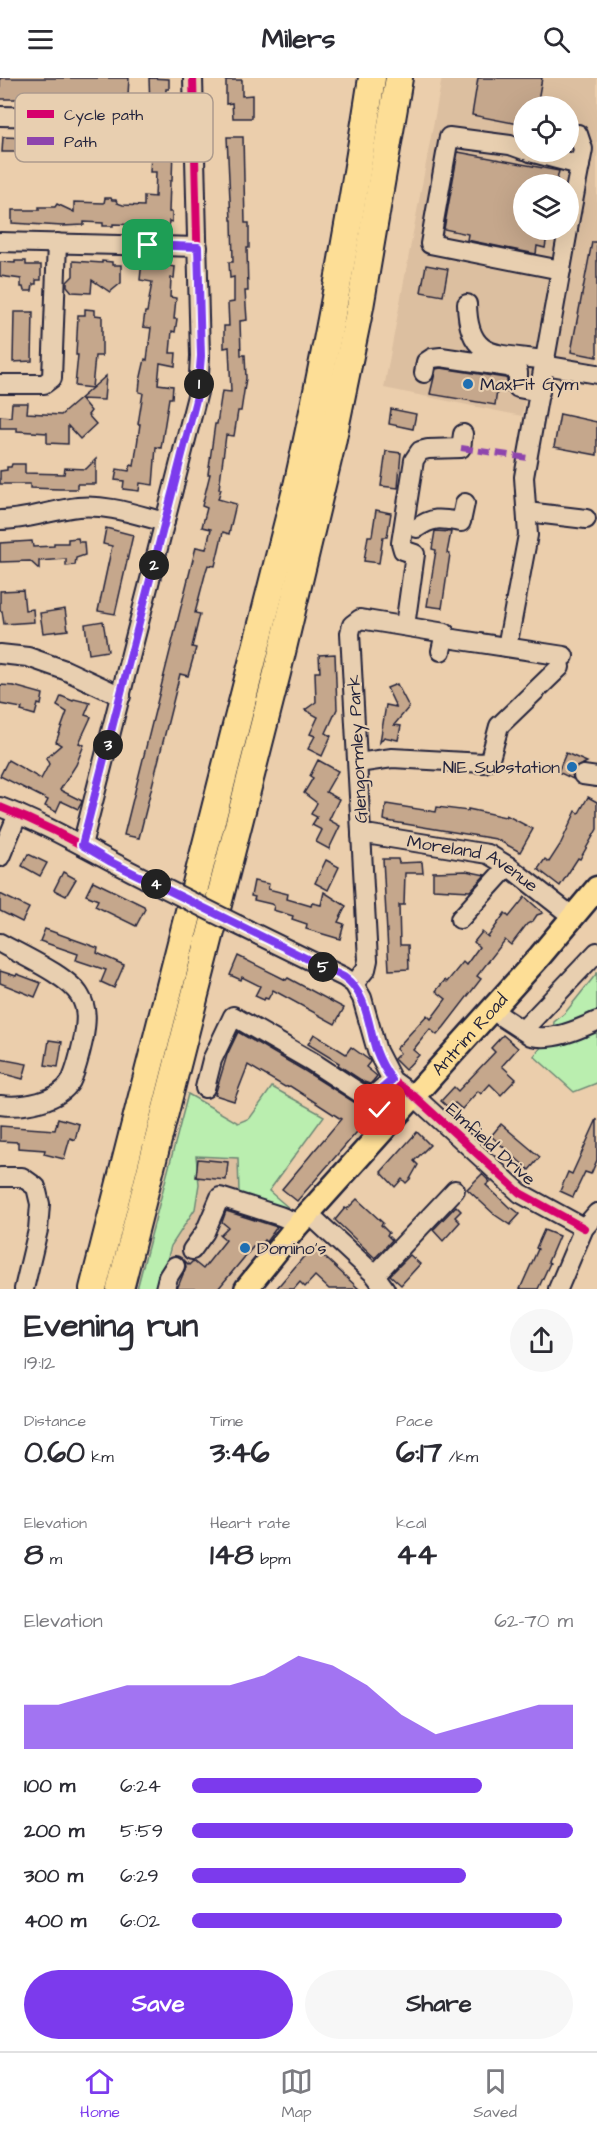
<!DOCTYPE html>
<meta charset="utf-8">
<style>
body{margin:0;font-family:"Architects Daughter",sans-serif;background:#f7f7f7;color:#2b2b33;height:100vh;display:flex;flex-direction:column;font-size:22px;white-space:nowrap}
*{box-sizing:border-box;margin:0}
p{font-size:20px;color:#7c7c81}
.icon{flex:none;width:33px;height:33px;fill:none;stroke:currentColor;stroke-width:2;stroke-linecap:round;stroke-linejoin:round}
.map{position:relative;height:1211px;overflow:hidden}
.side{display:flex;flex-direction:column;background:#fff;flex:1}
.side>*{flex:none}
.controls{position:absolute;left:513px;top:18px;display:grid;gap:12px}
.controls a{display:grid;place-items:center;width:66px;height:66px;border-radius:50%;background:#fff;box-shadow:0 6px 24px #0002;font-size:30px}
.pin{position:absolute;display:grid;place-items:center;width:51px;height:51px;color:#fff;margin:-26px;border-radius:12px;box-shadow:0 3px 9px #0006}
.km{position:absolute;width:30px;height:30px;margin:-15px;border-radius:50%;background:#222;color:#fff;font-size:16px;line-height:30px;text-align:center}
.round{display:grid;place-items:center;flex:none;width:63px;height:63px;border-radius:32px;background:#f7f7f7}
.summary{display:flex;align-items:center;justify-content:space-between;height:102px;padding:0 24px}
h1{font-size:33px;font-weight:700;line-height:45px}
.stats{display:grid;grid-template-columns:repeat(3,1fr);gap:9px;height:102px;padding:6px 24px}
.stats div{display:grid;align-content:center}
.stats b{font-size:30px;font-weight:700}
.stats small{font-size:16px;font-weight:400}
.stats p{font-size:16px}
.chart{height:168px;padding:12px 24px}
.chart p{display:flex;justify-content:space-between}
.chart svg{width:100%;height:108px;margin-top:6px;fill:#7c3aed;opacity:.7}
.primary-button{display:flex;gap:12px;margin-top:auto;padding:12px 24px}
.primary-button a{flex:1;height:69px;border-radius:36px;background:#7c3aed;color:#fff;font-size:24px;font-weight:700;line-height:69px;text-align:center}
.primary-button a+a{background:#f7f7f7;color:#2b2b33}
ul{padding:0 24px;list-style:none;font-size:20px}
li{display:grid;grid-template-columns:96px 72px 1fr;align-items:center;height:45px}
li i{height:15px;border-radius:8px;background:#7c3aed}
header{display:flex;justify-content:space-between;align-items:center;height:78px;padding:0 24px;background:#fff;font-size:27px;font-weight:700}
.menu{display:flex;justify-content:space-around;align-items:center;height:84px;border-top:2px solid #e1e1e2;background:#fff;font-size:16px;color:#7c7c81}
.menu a{display:grid;justify-items:center;gap:3px}
.menu .on{color:#7c3aed}
.map>svg:first-child{display:block}
.built{fill:#dcbfa0;fill-rule:evenodd}
.green{fill:#baeeaf;stroke:#6e8875;stroke-width:1.5}
.building{fill:#c5a78c;stroke:#22223b;stroke-width:1.5}
.lines{fill:none;stroke-linecap:round;stroke-linejoin:round}
.minor-casing{stroke:#22223b;stroke-width:22}
.major-casing{stroke:#22223b;stroke-width:27}
.highway-casing{stroke:#22223b;stroke-width:30}
.minor{stroke:#e8cfb0;stroke-width:18}
.major{stroke:#fdde96;stroke-width:22}
.highway{stroke:#fdde96;stroke-width:26}
.minor-bridge-casing{stroke:#22223b;stroke-width:22;stroke-linecap:butt}
.minor-bridge{stroke:#e8cfb0;stroke-width:18}
.quiet{stroke:#8e44ad;stroke-width:6;stroke-dasharray:12 6;stroke-linecap:butt}
.cycleway-casing{stroke:#e8cfb0;stroke-width:11}
.cycleway{stroke:#d6006c;stroke-width:8}
.route-casing{stroke:#fff;stroke-width:12}
.route{stroke:#7c3aed;stroke-width:8}
.poi-dot{fill:#1f6fb2;stroke:#e8cfb0;stroke-width:2}
.labels{text-anchor:middle;stroke-width:4.5;stroke-linejoin:round;paint-order:stroke}
.poi-label{font-size:18px;fill:#22223b;stroke:#e8cfb0;text-anchor:start}
.street-label{font-size:18px;fill:#22223b;stroke:#e8cfb0}
.key{fill:#e8cfb0;stroke:#ad9b8d;stroke-width:1.5}
.key-label{font-size:16px;fill:#22223b}
</style>
<header><svg class="icon" aria-label="menu" viewBox="0 0 24 24"><path d="M4 6h16M4 12h16M4 18h16"/></svg>Milers<svg class="icon" aria-label="search" viewBox="0 0 24 24"><circle cx="10" cy="10" r="6"/><path d="M15 15l6 6"/></svg></header>
<div class="map">
<svg width="597" height="1211" viewBox="0 0 597 1211">
<rect width="100%" height="100%" fill="#ebceac"/>
<filter id="ink" filterUnits="userSpaceOnUse"><feTurbulence type="fractalNoise" baseFrequency=".0167" numOctaves="2"/><feDisplacementMap in="SourceGraphic" scale="12" xChannelSelector="R" yChannelSelector="G"/><feConvolveMatrix kernelMatrix="1 2 1 2 8 2 1 2 1" color-interpolation-filters="sRGB"/></filter>
<g filter="url(#ink)">
<g class="built">
<path d="M442 0H597V307L529 297 522 338 384 310ZM524 28H568V74H524ZM524 106H568V152H524Z"/>
<polygon points="196,1078 238,1080 244,1120 290,1131 231,1211 160,1211 173,1167 195,1131 198,1103"/>
</g>
<g class="green">
<polygon points="597,895 597,935 553,953 554,944 565,935"/>
<polygon points="597,950 597,1005 574,1014 534,978 544,966"/>
<polygon points="272,1009 324,1038 269,1113 290,1131 244,1120 239,1115 238,1080 196,1078 199,1106 195,1131 171,1168 159,1211 137,1211 188,1016 238,1045 250,1040"/>
</g>
<g class="building">
<polygon points="0,0 129,0 128,17 123,17 121,25 107,25 107,22 86,22 86,25 77,25 77,21 54,19 54,21 0,21"/>
<polygon points="149,0 169,1 169,11 166,11 165,27 150,27"/>
<polygon points="478,0 542,0 537,28 524,28 524,47 472,37"/>
<polygon points="226,2 242,2 242,18 252,17 252,40 233,40 232,25 226,26"/>
<polygon points="32,58 88,60 121,63 120,78 109,78 109,81 73,79 73,83 63,82 64,74 2,74 3,59 32,60"/>
<polygon points="152,59 171,60 170,69 173,69 172,103 170,103 169,134 172,134 172,144 169,143 168,153 148,152 148,150 141,150 141,147 113,146 113,148 103,148 103,145 84,144 84,147 62,148 12,145 12,132 39,132 39,129 55,129 57,126 74,134 74,124 104,125 105,120 111,120 112,122 116,122 117,125 123,127 144,128 144,118 155,119 156,94 150,94"/>
<polygon points="227,59 243,59 245,145 249,145 249,170 247,170 248,213 245,213 247,242 240,243 241,277 245,277 246,300 241,333 238,333 234,358 226,357 219,411 221,411 218,421 236,426 229,456 223,454 215,488 208,487 206,493 195,535 200,536 192,569 196,570 188,598 180,596 139,760 124,757 196,469 206,471 211,451 202,449 207,430 202,428 210,396 208,396 215,346 217,346 222,313 231,314 229,269 224,270 224,248 229,248 228,225 234,224 234,199 230,200 229,184 233,184 232,142 231,142"/>
<polygon points="458,74 559,93 556,106 524,106 524,152 548,152 545,170 537,168 536,176 467,162 468,156 444,151"/>
<polygon points="592,164 597,164 597,279 571,274"/>
<polygon points="15,183 26,183 26,187 41,187 41,202 36,202 36,206 33,206 32,213 24,213 23,209 21,209 21,201 0,198 0,184 15,185"/>
<polygon points="73,183 102,185 102,183 112,184 112,187 121,187 121,205 110,214 92,202 91,215 72,214 67,208 67,204 73,198"/>
<polygon points="142,183 175,189 174,200 171,200 170,219 176,220 174,241 177,241 175,254 172,253 170,275 176,275 175,288 160,285 158,306 173,308 172,320 169,320 161,370 156,369 153,407 140,405 139,413 123,411 124,403 115,402 117,391 129,393 131,387 134,388 140,346 138,346 143,315 139,314 140,303 145,281 147,282 151,250 143,249 145,234 147,234 152,204 140,202"/>
<polygon points="426,187 448,191 443,218 421,214"/>
<polygon points="85,231 95,232 95,237 102,238 102,278 95,278 92,310 75,308 78,277 76,277 78,237 85,237"/>
<polygon points="14,234 33,234 32,283 13,284"/>
<polygon points="441,290 505,300 507,301 508,314 497,313 495,327 430,316 436,291"/>
<polygon points="106,298 104,322 81,321 91,333 88,337 96,346 80,361 68,348 68,366 47,365 47,355 17,353 17,350 0,350 0,338 11,339 12,325 28,325 27,335 61,337"/>
<polygon points="391,331 416,336 413,351 389,346"/>
<polygon points="560,336 597,344 597,377 554,369"/>
<polygon points="386,373 401,375 398,410 381,408"/>
<polygon points="96,381 96,406 77,406 77,411 59,411 30,410 30,406 0,406 0,393 7,392 7,389 11,389 12,386 25,386 25,395 64,396 65,390 86,391"/>
<polygon points="376,432 391,435 387,459 383,459 379,485 364,483 368,458 372,458"/>
<polygon points="106,450 133,457 115,536 98,533 112,468 103,466"/>
<polygon points="435,453 451,454 447,475 450,476 442,530 427,528 436,472 432,471"/>
<polygon points="78,460 79,464 84,464 85,477 76,480 75,487 66,488 66,481 39,483 39,491 30,483 0,484 0,465 32,463 33,469 54,468 54,465 68,465 68,461"/>
<polygon points="23,512 25,532 33,531 34,544 4,546 2,533 0,533 0,513"/>
<polygon points="65,531 68,552 43,555 40,535"/>
<polygon points="103,543 108,573 89,576 85,546"/>
<polygon points="335,576 337,631 326,655 331,658 322,678 308,671 315,658 310,656 318,639 305,632 316,624 315,594 320,594 319,577"/>
<polygon points="397,606 409,629 394,647 401,648 398,662 384,659 380,664 386,627 396,629 387,610"/>
<polygon points="0,607 14,608 43,616 41,627 38,626 35,637 21,633 22,630 0,626"/>
<polygon points="61,618 73,623 74,621 90,625 85,637 91,639 79,665 84,667 76,687 60,712 82,723 81,726 78,731 61,723 56,734 45,728 48,722 0,698 8,682 41,701 49,686 46,680 61,667 56,664 67,634 57,628"/>
<polygon points="566,675 587,684 575,690 572,695 573,701 558,694"/>
<polygon points="318,682 338,693 326,714 339,721 329,742 340,748 329,771 316,764 322,752 312,747 317,739 311,736 317,725 304,715 313,700 310,698"/>
<polygon points="588,719 597,724 597,751 580,781 578,780 560,808 538,791 545,781 549,784 560,767 576,733 579,735"/>
<polygon points="386,726 436,734 437,729 468,733 468,731 505,739 506,737 533,751 520,774 496,761 387,743 384,742"/>
<polygon points="28,776 47,785 40,798 22,788"/>
<polygon points="383,781 398,781 399,785 422,784 423,795 405,795 404,827 399,827 400,867 408,867 409,891 389,892"/>
<polygon points="326,782 339,789 328,812 315,805"/>
<polygon points="466,793 485,797 470,813 433,811 433,794"/>
<polygon points="63,794 76,801 66,818 54,812"/>
<polygon points="93,803 144,828 145,831 136,848 95,828 98,822 86,817"/>
<polygon points="254,803 269,806 268,811 288,816 287,821 311,828 312,825 321,827 324,814 346,828 338,844 344,846 340,861 306,851 307,846 292,841 293,838 273,832 274,828 271,826 254,822 255,819 251,818"/>
<polygon points="0,816 29,830 22,844 0,833"/>
<polygon points="525,819 543,835 537,837 533,843 527,846 511,867 505,862 477,898 481,901 444,949 437,957 430,951 413,972 419,977 405,992 394,981 400,975 396,971 427,937 431,941 446,921 436,913 445,902 447,904 463,884 466,887 479,869 474,864 482,854 488,859 505,835 509,839"/>
<polygon points="45,851 98,870 97,875 124,887 114,910 101,904 106,892 76,882 78,876 40,863"/>
<polygon points="238,878 286,902 288,900 344,930 335,946 273,912 268,921 265,920 264,922 255,918 260,908 242,899 241,902 230,897"/>
<polygon points="0,893 16,898 17,896 41,905 35,919 0,905"/>
<polygon points="238,954 305,993 354,1024 362,1027 370,1039 297,1123 282,1111 341,1041 290,1008 285,1009 248,987 234,1023 215,1017 227,977"/>
<polygon points="314,956 346,976 351,969 369,982 370,984 366,989 377,998 373,1003 370,1006 364,1004 338,987 339,985 308,966"/>
<polygon points="503,957 518,970 502,988 516,1001 501,1017 490,1006 481,1016 478,1013 462,1031 455,1025 449,1030 441,1023 454,1009 458,1013 495,974 491,970"/>
<polygon points="49,962 62,964 58,989 45,987"/>
<polygon points="0,981 27,986 23,1001 0,995"/>
<polygon points="58,1040 79,1046 75,1062 70,1060 64,1081 44,1076 45,1072 18,1070 18,1064 0,1063 0,1048 55,1052"/>
<polygon points="597,1041 597,1082 591,1096 585,1094 573,1119 560,1113 568,1094 572,1096"/>
<polygon points="501,1046 540,1079 529,1092 491,1058"/>
<polygon points="417,1054 430,1067 414,1083 418,1087 410,1101 406,1105 402,1101 395,1109 381,1094"/>
<polygon points="198,1081 228,1084 226,1102 196,1099"/>
<polygon points="482,1096 490,1104 486,1107 510,1130 511,1129 520,1136 510,1147 495,1137 467,1111"/>
<polygon points="357,1121 383,1145 381,1147 389,1155 387,1157 392,1162 375,1180 335,1142 345,1130 347,1131"/>
<polygon points="456,1128 461,1133 455,1139 460,1144 443,1163 433,1152"/>
<polygon points="226,1133 277,1149 266,1164 264,1162 260,1168 253,1169 218,1211 177,1211 186,1189 185,1183 189,1187 193,1183 203,1191 226,1162 220,1157 228,1149 222,1144"/>
<polygon points="544,1152 559,1158 548,1184 550,1185 538,1211 520,1211 538,1171 536,1170"/>
<polygon points="312,1169 328,1182 359,1211 329,1211 315,1198 305,1209 300,1204 294,1211 276,1211"/>
<polygon points="410,1177 420,1186 401,1207 390,1197"/>
</g>
<g class="lines">
<g class="minor-casing">
<g id="minor">
<polyline points="0,38 194,42"/>
<polyline points="524,72 510,67 449,59 430,166 561,192"/>
<polyline points="530,74 580,87"/>
<polyline points="568,150 583,71 578,56"/>
<polyline points="0,164 198,169"/>
<path d="M467 226C468 284 499 275 545 282"/>
<polyline points="544,287 597,296"/>
<polyline points="424,295 426,284 432,280 441,279 508,289 518,294 518,310 540,314"/>
<polyline points="0,306 44,306 52,300 57,165"/>
<polyline points="527,434 586,441"/>
<path d="M0 442C27 442 52 432 78 429 107 426 137 437 165 444"/>
<path d="M417 450C434 438 442 441 461 444L465 425"/>
<polyline points="405,548 415,476 403,472 401,465 414,382 420,373 428,371 461,370 463,356"/>
<polyline points="454,561 564,578"/>
<polyline points="507,569 528,457 524,399 568,152"/>
<polyline points="0,576 28,579 65,592 121,618"/>
<polyline points="358,685 392,680 484,685 490,681 499,648 560,589"/>
<polyline points="583,697 597,699"/>
<path d="M0 729C51 748 97 777 146 801"/>
<path id="s1" d="M361 757H372L488 776 508 788 573 839"/>
<polyline points="82,767 198,314 200,278 193,0"/>
<polyline points="0,779 18,736"/>
<polyline points="460,841 508,788"/>
<polyline points="238,847 344,899 354,906 362,920 377,973 392,1002 413,1017 520,1115 584,1150"/>
<path d="M0 865C21 877 69 898 80 918 88 931 86 945 84 958 81 972 77 990 71 1003 59 1024 22 1030 0 1027"/>
<polyline points="354,906 366,891 368,882 350,555 352,547 360,541 445,555 441,573"/>
<path d="M493 929 502 939 531 958C553 963 577 952 597 943"/>
<polyline points="523,952 597,874"/>
<polyline points="205,1010 212,982 233,938 311,983 360,1015 373,1018 392,1002"/>
<polyline points="370,1017 383,1038 384,1050"/>
<polyline points="0,1099 22,1099 36,1109 40,1126 38,1152 24,1211"/>
<polyline points="308,1135 375,1197 385,1211"/>
<polyline points="192,1172 205,1154 220,1119 280,1138 290,1142 296,1149"/>
<polyline points="375,1197 455,1112"/>
<polyline points="165,1211 168,1199 175,1188"/>
<polyline points="558,1211 584,1150 597,1135"/>
</g>
</g>
<g class="major-casing">
<g id="major">
<path id="s2" d="M246 1211 296 1149 540 878 597 810"/>
</g>
</g>
<g class="highway-casing">
<g id="highway">
<path d="M93 1211 297 408C327 273 351 137 372 0"/>
<polyline points="120,1211 277,595 332,365 360,229 399,0"/>
</g>
</g>
<use href="#minor" class="minor"/>
<use href="#major" class="major"/>
<use href="#highway" class="highway"/>
<g class="minor-bridge-casing">
<polyline id="minor-bridge" points="146,801 238,847"/>
</g>
<use href="#minor-bridge" class="minor-bridge"/>
<polyline class="quiet" points="461,370 528,380"/>
<g class="cycleway-casing">
<g id="cycleway">
<path d="M0 729C39 744 76 763 111 784L344 899 354 906 362 920 377 973 392 1002 413 1017 520 1115 584 1150"/>
<polyline points="82,767 198,314 200,278 193,0"/>
</g>
</g>
<use href="#cycleway" class="cycleway"/>
</g>
</g>
<g class="lines" filter="url(#ink)">
<g class="route-casing">
<path id="route" d="M148 167 198 169 201 278 198 314 82 767 111 784 344 899C367 915 368 947 376 972 380 983 385 992 392 1002L373 1018 370 1017 380 1032"/>
</g>
<use href="#route" class="route"/>
</g>
<g class="poi-dot">
<circle cx="468" cy="306" r="6"/>
<circle cx="572" cy="689" r="6"/>
<circle cx="245" cy="1170" r="6"/>
</g>
<g class="labels">
<g class="poi-label">
<text x="480" y="312">MaxFit Gym</text>
<text x="560" y="695" text-anchor="end">NIE Substation</text>
<text x="257" y="1176">Domino's</text>
</g>
<g class="street-label">
<text transform="translate(357 671) rotate(-93)" y="6">Glengormley Park</text>
<text dy="6" stroke="none"><textPath href="#s1" startOffset="117">Moreland Avenue</textPath></text>
<text dy="6" stroke="none"><textPath href="#s2" startOffset="339">Antrim Road</textPath></text>
<text transform="translate(491 1066) rotate(42)" y="6">Elmfield Drive</text>
</g>
</g>
<rect x="15" y="15" width="198" height="69" rx="9" class="key"/>
<rect x="27" y="32" width="27" height="8" fill="#d6006c"/>
<rect x="27" y="59" width="27" height="8" fill="#8e44ad"/>
<g class="key-label">
<text x="64" y="42">Cycle path</text>
<text x="64" y="69">Path</text>
</g>
</svg>
<div class="controls">
<a><svg class="icon" aria-label="locate" viewBox="0 0 24 24"><circle cx="12" cy="12" r="6"/><path d="M12 2v4M12 18v4M2 12h4M18 12h4"/></svg></a>
<a><svg class="icon" aria-label="layers" viewBox="0 0 24 24"><path d="M12 4l9 5-9 5-9-5zM3 14l9 5 9-5"/></svg></a>
</div>
<div class="pin" style="left:148px;top:167px;background:#1e9e55"><svg class="icon" aria-label="arrive" viewBox="0 0 24 24"><path d="M6 21V4h12l-3 4 3 4H6"/></svg></div>
<div class="pin" style="left:380px;top:1032px;background:#d93025"><svg class="icon" aria-label="check" viewBox="0 0 24 24"><path d="M5 12l5 5 9-10"/></svg></div>
<b class="km" style="left:199px;top:306px">1</b>
<b class="km" style="left:154px;top:487px">2</b>
<b class="km" style="left:108px;top:667px">3</b>
<b class="km" style="left:156px;top:806px">4</b>
<b class="km" style="left:323px;top:889px">5</b>
</div>
<section class="side">
<div class="summary"><div><h1>Evening run</h1><p>19:12</p></div><a class="round"><svg class="icon" aria-label="share" viewBox="0 0 24 24"><path d="M12 15V3M7 8l5-5 5 5M5 13v7h14v-7"/></svg></a></div>
<div class="stats">
<div><p>Distance</p><b>0.60<small> km</small></b></div>
<div><p>Time</p><b>3:46</b></div>
<div><p>Pace</p><b>6:17<small> /km</small></b></div>
</div>
<div class="stats">
<div><p>Elevation</p><b>8<small> m</small></b></div>
<div><p>Heart rate</p><b>148<small> bpm</small></b></div>
<div><p>kcal</p><b>44</b></div>
</div>
<div class="chart"><p><span>Elevation</span>62–70 m</p>
<svg viewBox="0 0 160 44" preserveAspectRatio="none"><path d="M0 44V26L10 26L20 22L30 18L40 18L50 18L60 18L70 14L80 6L90 10L100 18L110 30L120 38L130 34L140 30L150 26L160 26V44z"/></svg>
</div>
<ul>
<li><b>100 m</b>6:24<i style="width:76%"></i></li>
<li><b>200 m</b>5:59<i style="width:100%"></i></li>
<li><b>300 m</b>6:29<i style="width:72%"></i></li>
<li><b>400 m</b>6:02<i style="width:97%"></i></li>
</ul>
<div class="primary-button"><a>Save</a><a>Share</a></div>
</section>
<nav class="menu">
<a class="on"><svg class="icon" aria-label="home" viewBox="0 0 24 24"><path d="M3 11l9-7 9 7M6 9v11h12V9"/></svg>Home</a>
<a><svg class="icon" aria-label="map" viewBox="0 0 24 24"><path d="M3 6l6-2 6 2 6-2v14l-6 2-6-2-6 2zM9 4v14M15 6v14"/></svg>Map</a>
<a><svg class="icon" aria-label="saved" viewBox="0 0 24 24"><path d="M7 4h10v16l-5-4-5 4z"/></svg>Saved</a>
</nav>
